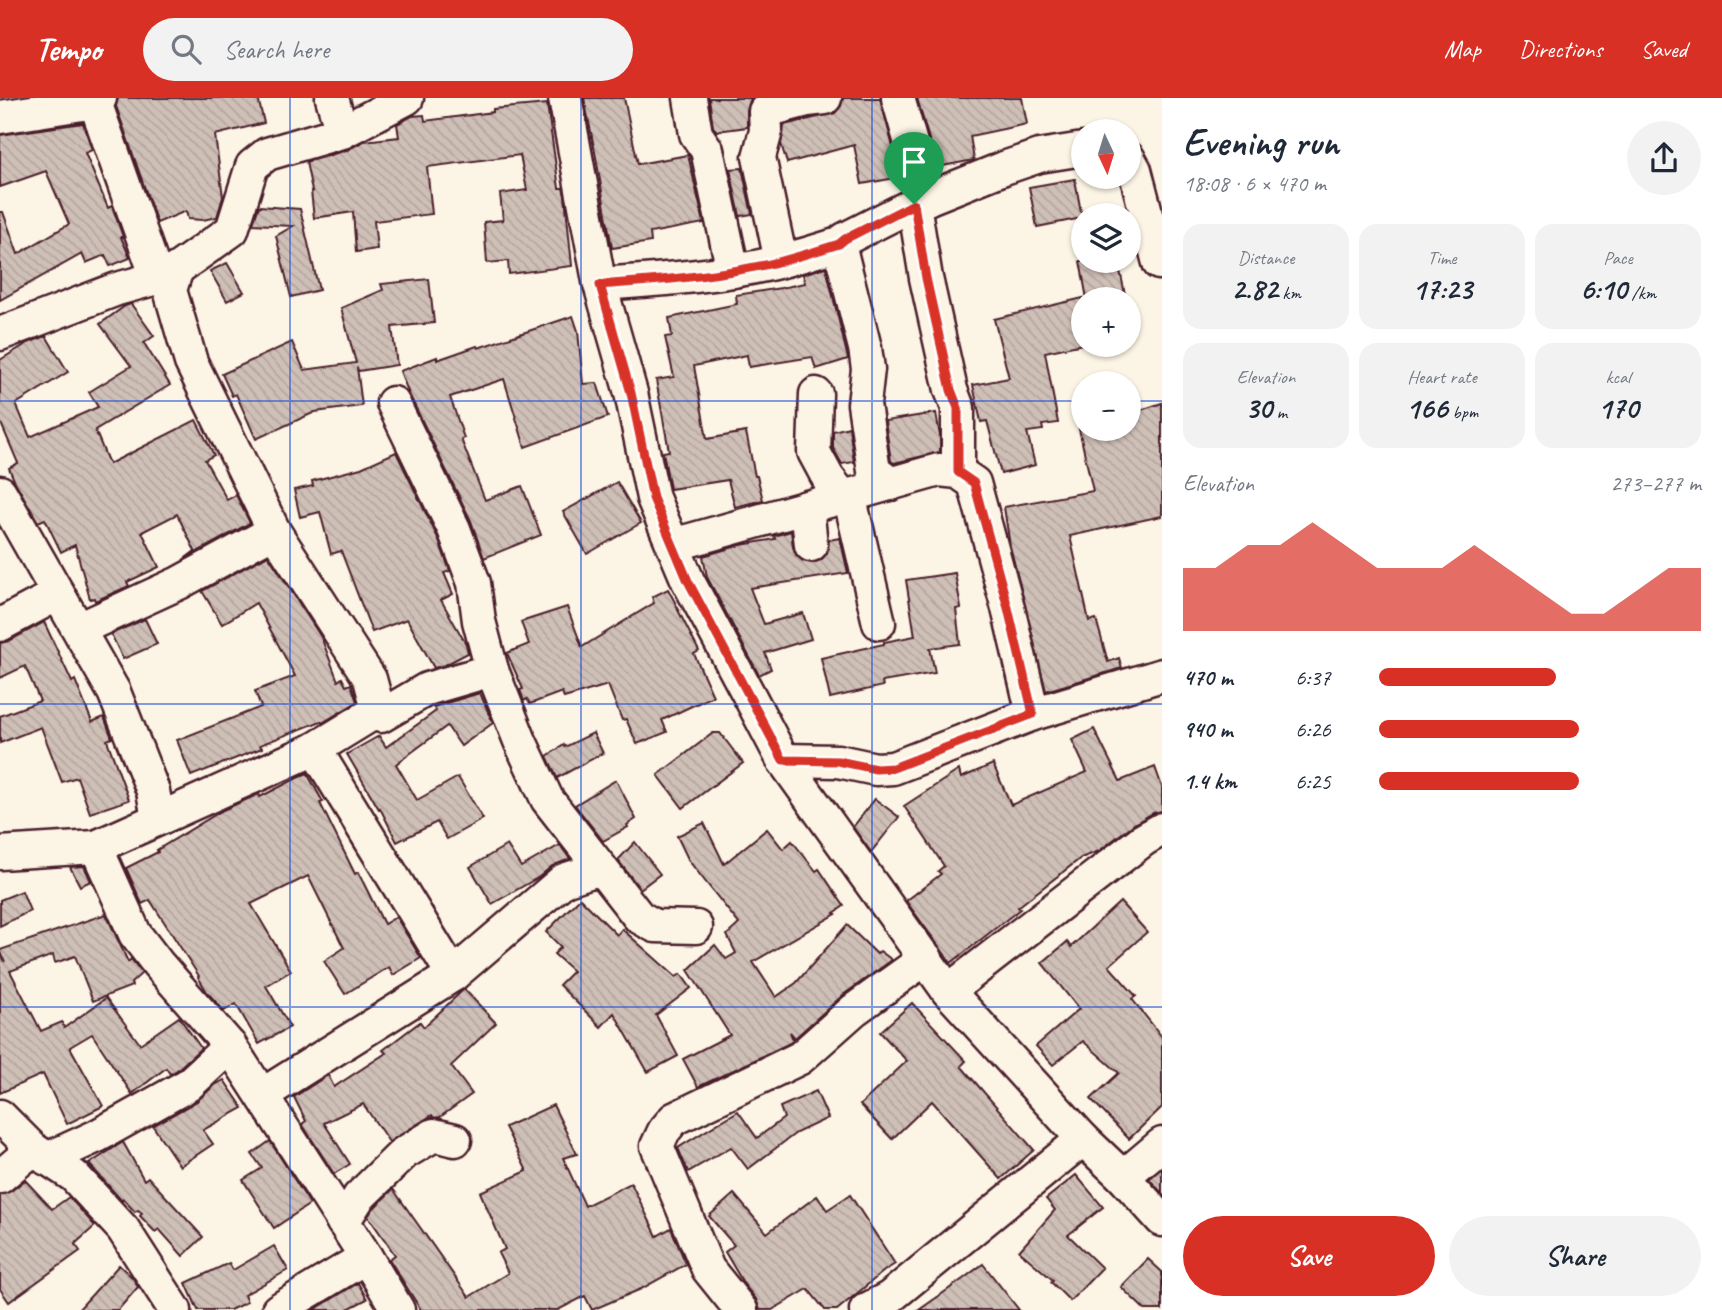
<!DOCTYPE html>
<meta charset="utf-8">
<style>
body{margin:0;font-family:Caveat,sans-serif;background:#f2f2f3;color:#1f2937;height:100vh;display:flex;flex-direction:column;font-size:26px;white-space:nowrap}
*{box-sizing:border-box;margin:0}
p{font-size:23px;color:#747a83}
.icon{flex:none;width:38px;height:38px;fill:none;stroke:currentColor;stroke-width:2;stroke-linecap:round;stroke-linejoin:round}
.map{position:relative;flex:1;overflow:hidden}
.details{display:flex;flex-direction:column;background:#fff;width:560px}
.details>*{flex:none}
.needle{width:46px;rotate:176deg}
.tools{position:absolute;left:1071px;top:21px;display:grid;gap:14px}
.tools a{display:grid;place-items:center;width:70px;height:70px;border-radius:50%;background:#fff;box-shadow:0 2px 5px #0004;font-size:35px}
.pin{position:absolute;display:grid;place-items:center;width:60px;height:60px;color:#fff;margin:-72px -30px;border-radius:50% 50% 50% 0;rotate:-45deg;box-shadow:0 0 7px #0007}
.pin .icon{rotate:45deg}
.round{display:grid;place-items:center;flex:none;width:74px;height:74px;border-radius:37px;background:#f2f2f3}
.head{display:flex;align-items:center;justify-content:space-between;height:119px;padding:0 21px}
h1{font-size:38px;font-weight:700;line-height:52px}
.figures{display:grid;grid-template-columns:repeat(3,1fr);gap:10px;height:119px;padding:7px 21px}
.figures div{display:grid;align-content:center;border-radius:18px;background:#f2f2f3;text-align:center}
.figures b{font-size:30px;font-weight:700}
.figures small{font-size:19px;font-weight:400}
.figures p{font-size:19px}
.chart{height:196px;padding:14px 21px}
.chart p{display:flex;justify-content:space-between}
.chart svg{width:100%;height:126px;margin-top:7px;fill:#d93025;opacity:.7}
.button{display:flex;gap:14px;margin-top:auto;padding:14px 21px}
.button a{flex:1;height:80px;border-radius:42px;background:#d93025;color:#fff;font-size:28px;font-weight:700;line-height:80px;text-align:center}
.button a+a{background:#f2f2f3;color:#1f2937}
ul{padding:0 21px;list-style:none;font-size:23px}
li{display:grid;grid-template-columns:112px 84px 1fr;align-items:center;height:52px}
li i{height:18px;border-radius:9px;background:#d93025}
header{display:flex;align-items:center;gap:42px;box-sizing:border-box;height:98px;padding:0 35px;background:#d93025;color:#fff}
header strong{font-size:33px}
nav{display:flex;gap:38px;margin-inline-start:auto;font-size:24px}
.search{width:490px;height:63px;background:#f2f2f3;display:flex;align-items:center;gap:18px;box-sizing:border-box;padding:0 24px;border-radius:38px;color:#747a83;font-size:26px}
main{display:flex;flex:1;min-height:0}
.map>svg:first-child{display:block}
.building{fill:url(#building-back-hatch);stroke:#4a1f2b;stroke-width:2}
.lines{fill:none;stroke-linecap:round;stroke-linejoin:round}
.minor-casing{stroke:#4a1f2b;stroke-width:37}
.minor{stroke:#fcf5e5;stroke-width:32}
.route-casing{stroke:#fff;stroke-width:14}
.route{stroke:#d93025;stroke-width:9}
.grid{fill:none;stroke:#1d4ed8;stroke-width:2;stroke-opacity:0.55}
</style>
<header>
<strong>Tempo</strong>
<div class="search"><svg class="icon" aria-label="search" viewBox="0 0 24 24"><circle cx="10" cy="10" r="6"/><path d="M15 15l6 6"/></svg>Search here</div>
<nav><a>Map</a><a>Directions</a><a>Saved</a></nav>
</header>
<main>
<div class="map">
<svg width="1162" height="1212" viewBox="0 0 1162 1212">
<defs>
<pattern id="building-back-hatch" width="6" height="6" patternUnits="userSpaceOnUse" patternTransform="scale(1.75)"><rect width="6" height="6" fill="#cfc0b7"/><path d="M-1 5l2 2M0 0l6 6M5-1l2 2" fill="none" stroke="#b3a59e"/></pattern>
</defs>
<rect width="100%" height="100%" fill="#fcf5e5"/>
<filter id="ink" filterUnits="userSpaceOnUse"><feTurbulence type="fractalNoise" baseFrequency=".0143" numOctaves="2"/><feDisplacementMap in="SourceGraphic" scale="14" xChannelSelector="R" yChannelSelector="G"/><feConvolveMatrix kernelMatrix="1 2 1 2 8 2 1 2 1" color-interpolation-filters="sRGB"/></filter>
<g filter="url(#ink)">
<g class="building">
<polygon points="118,0 258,0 264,25 215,37 223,99 217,119 203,122 188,121 186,113 157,125 116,8"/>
<polygon points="584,0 624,0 638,66 688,57 704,125 650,135 651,144 612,150 595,54"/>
<polygon points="709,0 751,0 747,13 747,29 717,33 713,29"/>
<polygon points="843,0 880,0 901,79 862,86 854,47 787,65 781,46 784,27 835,15 841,8"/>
<polygon points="917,0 1022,0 1027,26 970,38 974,62 937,69"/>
<polygon points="547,6 559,90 563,90 565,98 572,168 509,176 508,163 487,165 484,124 503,122 500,96 527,92 520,57 427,69 432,116 374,123 377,151 356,154 353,114 314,120 311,93 312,93 306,64 347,52 364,43 399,39 397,26 412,18 424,17 425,23 493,14 493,11"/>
<polygon points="83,25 92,52 85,55 108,110 112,108 123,139 121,139 130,160 110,168 105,157 86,165 82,156 0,202 0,114 3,114 18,156 69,126 46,73 0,89 0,37"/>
<polygon points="742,70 752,116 740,118 730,71"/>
<polygon points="1075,81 1082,120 1037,129 1029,89"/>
<polygon points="259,108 300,111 319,192 291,199 276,138 293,128 253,126"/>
<polygon points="1080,163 1118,163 1126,201 1087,201"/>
<polygon points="227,165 244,194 227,203 210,173"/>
<polygon points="826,169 848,261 816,271 812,259 749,269 747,257 694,268 707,341 746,334 755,378 757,378 763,402 735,409 728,382 670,391 663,354 669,353 656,282 674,279 665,239 672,238 669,220 737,206 736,197 781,190 805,185 803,176"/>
<polygon points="429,181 434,225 392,229 397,267 358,273 357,269 362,308 315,314 256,341 236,296 232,298 222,276 292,244 304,272 356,265 341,210 383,192 381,186"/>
<polygon points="1083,200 1083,246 1045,254 1058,325 1042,327 1043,332 1027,334 1035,367 1001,376 987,323 981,324 973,287 1009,280 994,221"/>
<polygon points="131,206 154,238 144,245 170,287 95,332 109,366 196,322 214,357 205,362 227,402 236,397 250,425 183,462 195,453 177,416 142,434 159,469 127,484 129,488 95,503 94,500 90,501 75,447 61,454 45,421 38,424 14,382 9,370 18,365 0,323 0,262 28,245 46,238 68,274 16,306 30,339 98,309 89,294 131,268 100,226 125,208"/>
<polygon points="573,218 578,233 583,286 597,285 608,319 525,349 504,281 450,299 464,340 461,341 485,402 522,388 541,437 484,460 471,423 409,296 400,273 437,259 437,262 477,248 478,250"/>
<polygon points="1162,305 1162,418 1070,438 1089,523 1096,521 1108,564 1119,560 1122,570 1046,593 1010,448 1004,409 1093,393 1079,331 1129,331 1129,316"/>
<polygon points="936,315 940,338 940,354 894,365 891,363 885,323"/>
<polygon points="849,329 854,364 842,366 833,350 833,333"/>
<polygon points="396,354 437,438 450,473 444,475 453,496 441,502 466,546 468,555 445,567 434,570 407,521 372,534 341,453 331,456 320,414 300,419 294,392 313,388 312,383 361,370"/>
<polygon points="617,384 641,425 587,456 563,414"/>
<polygon points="791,433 793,449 796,457 803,463 812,465 821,462 827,455 829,442 840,440 848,475 750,490 764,526 803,515 811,541 765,555 771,571 759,577 707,479 703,458 741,447 775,441 774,438"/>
<polygon points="268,457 321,539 338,583 342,580 346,588 351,586 357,604 322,625 321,623 260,647 262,650 191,678 177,642 261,609 255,593 295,578 256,505 222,526 202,493"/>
<polygon points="955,475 961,510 956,511 960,546 930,550 935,575 882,584 883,588 830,600 821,560 884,546 884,544 915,538 906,482"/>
<polygon points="668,491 679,512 678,512 699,553 694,556 713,598 662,622 667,634 637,646 626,621 622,622 608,587 564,600 562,594 530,606 527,601 524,603 520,592 523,591 507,555 529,546 521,524 567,509 582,549 654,505 652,499"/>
<polygon points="145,521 157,546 123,561 111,536"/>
<polygon points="44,524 72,584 75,582 92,624 104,619 112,640 107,642 129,702 90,715 77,679 62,684 41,629 0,645 0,618 40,603 25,568 0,580 0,545 9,543"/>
<polygon points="480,595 493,625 461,648 447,628 396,666 417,702 458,679 483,721 447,741 437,724 397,744 380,710 379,711 347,656 379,638 386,649 436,613 433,609"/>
<polygon points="1094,631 1120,683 1155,669 1162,689 1162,713 1153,715 1134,726 1099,753 1081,760 1018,809 1020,811 951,865 906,803 941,776 938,773 944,768 904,708 959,672 961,680 993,666 1011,707 1087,674 1072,642"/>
<polygon points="593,635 603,655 557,680 547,658 564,647 565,649"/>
<polygon points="713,635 720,635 743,665 683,710 658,677"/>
<polygon points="307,675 323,704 320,705 355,776 358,774 384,826 396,819 421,860 393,877 389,869 345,896 324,863 344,850 308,778 251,806 291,873 266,888 290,929 259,946 236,906 224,913 207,894 198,879 199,878 150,802 142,806 126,770 158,754 157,752 223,712 259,696 260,699"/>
<polygon points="616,682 636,721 627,727 628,729 603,743 575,707"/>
<polygon points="875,701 899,719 871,754 853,729"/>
<polygon points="704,725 724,766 767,731 783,751 792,743 816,773 819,771 844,808 834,815 836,816 753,864 776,899 796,885 847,827 877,856 880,853 892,862 843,897 795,940 790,934 793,942 790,945 698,989 683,961 730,937 688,872 715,847 726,861 736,855 727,837 739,826 689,763 677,738"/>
<polygon points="635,744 660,776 640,791 618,762"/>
<polygon points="507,747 521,769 560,747 570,761 552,768 539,779 492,806 470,769"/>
<polygon points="84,768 91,783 80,788 70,769"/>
<polygon points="22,793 30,813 0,828 0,802"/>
<polygon points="580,800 617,837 622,831 676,879 681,876 691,890 656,917 678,958 648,974 614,915 601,929 559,887 573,873 554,856 561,849 546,834"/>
<polygon points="1120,804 1147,834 1109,868 1136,898 1132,901 1162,939 1162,1009 1129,1041 1091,1001 1119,975 1083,943 1053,967 1036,948 1079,911 1042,865 1067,844 1071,849"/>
<polygon points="106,816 128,864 131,861 142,875 131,885 132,888 93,903 75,858 55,865 53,857 10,873 41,933 62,924 64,930 106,900 140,946 179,919 201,950 177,972 170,976 166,970 132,996 92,936 70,949 103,1008 67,1026 43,976 0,995 0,854 5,864 0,852"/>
<polygon points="464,891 496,925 451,968 472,996 440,1019 434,1020 432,1017 389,1044 363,1006 324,1025 350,1066 334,1076 302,1026 306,1023 294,999 328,977 334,989 386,955 383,952 420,924 424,929"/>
<polygon points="912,905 966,963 961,968 1034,1052 1001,1081 932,1003 892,1041 860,1007 907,963 880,934"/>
<polygon points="224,982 243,1010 203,1032 213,1046 180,1068 153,1028 197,1003 215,987"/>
<polygon points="816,993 828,1020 796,1035 748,1071 731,1049 688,1074 678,1050 738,1013 757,1040 784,1020 780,1009"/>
<polygon points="553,1007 577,1056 563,1060 585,1108 631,1085 657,1138 671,1130 686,1166 641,1191 592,1212 585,1198 558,1212 421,1212 389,1161 395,1157 368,1118 373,1111 393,1091 469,1199 508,1175 498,1155 505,1151 480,1094 527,1073 505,1029"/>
<polygon points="270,1043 310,1106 274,1130 243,1082 262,1070 252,1056"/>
<polygon points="123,1044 144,1082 148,1079 203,1139 183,1158 159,1131 155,1134 140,1118 142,1115 138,1112 135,1114 123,1101 122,1103 89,1066"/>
<polygon points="1162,1070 1162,1095 1149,1081"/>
<polygon points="1076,1077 1103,1109 1068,1137 1102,1170 1070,1203 1051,1184 1053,1182 1019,1153 1055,1112 1046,1101"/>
<polygon points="25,1082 52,1111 69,1099 95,1128 75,1146 80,1153 9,1204 0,1191 0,1097 11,1093"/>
<polygon points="734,1096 767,1135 817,1098 827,1112 850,1097 895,1166 884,1173 837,1212 825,1212 808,1191 772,1212 760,1212 756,1201 745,1188 725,1154 734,1147 709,1118"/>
<polygon points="274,1148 288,1172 244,1197 247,1204 230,1212 198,1212 186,1185 229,1165 233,1172"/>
<polygon points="1148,1161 1162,1174 1162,1212 1145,1212 1121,1189"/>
<polygon points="983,1166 1019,1212 919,1212 963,1181"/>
<polygon points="119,1167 133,1180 138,1189 118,1212 78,1212"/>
<polygon points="358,1185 367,1201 346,1212 314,1212"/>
</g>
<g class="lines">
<g class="minor-casing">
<g id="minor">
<polyline points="100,0 95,4 157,180"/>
<polyline points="332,0 342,34"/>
<polyline points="565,0 599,183 631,295 653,400 688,483 751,601 783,662 948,893 1083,1041 1123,1079 1162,1122"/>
<polyline points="690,0 696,36 707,52 733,173"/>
<polyline points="898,0 927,101"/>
<polyline points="0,19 95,4"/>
<polyline points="1129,61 1135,72 1159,165 1162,164"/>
<polyline points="914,106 926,180 951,292 958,310 958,374"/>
<polyline points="839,146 865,250 868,271 864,306 874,373 891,386"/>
<polyline points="781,163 759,59 766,33 765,13 807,2 825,0"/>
<polyline points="177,171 170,192 191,264 274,433 370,581 377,607 377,613"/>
<path d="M600 186C660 182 723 178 782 163 801 158 820 152 839 146L845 141 914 106 1004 70 1039 58 1083 51"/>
<polyline points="0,236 117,191 157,180 177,171 232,132 252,68 267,56 342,34 407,0"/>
<polyline points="816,296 814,354 828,380 843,399"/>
<polyline points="393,305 454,431 474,485 479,523 492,572 520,643 547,701 639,819 655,828 696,829"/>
<polyline points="0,394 114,594 153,693 158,720"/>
<polyline points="849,397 879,525"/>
<polyline points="807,409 811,447"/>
<polyline points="673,447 939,372 958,374 974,385 1008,510 1033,616"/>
<polyline points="0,527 58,496"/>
<polyline points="79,531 179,485 274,433"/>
<polyline points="315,651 453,877"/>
<polyline points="783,662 838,663 876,671 893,670 1033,616 1162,577"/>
<polyline points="96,749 135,836 158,866 230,948 366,1159 398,1212"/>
<polyline points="0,755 96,749 315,651 377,613 381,618 427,591 492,572"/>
<polyline points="948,893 1143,742 1162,731"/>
<polyline points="262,997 453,877 564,782 601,770"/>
<polyline points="0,1018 33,1051 74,1078 123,1131 175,1212"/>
<polyline points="47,1061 97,1038 188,987 230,948"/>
<polyline points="0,1079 33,1051"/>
<polyline points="1123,1079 1162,1046"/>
<polyline points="343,1124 359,1099 404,1055 434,1037 455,1042"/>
<polyline points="278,1212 366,1159"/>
<polyline points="741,1212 708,1171 657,1048 664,1033 674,1021 800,960 854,912 926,860"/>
<polyline points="866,1212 889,1200 1083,1041"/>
</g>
</g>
<use href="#minor" class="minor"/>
</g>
</g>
<g class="lines" filter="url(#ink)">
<g class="route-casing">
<path id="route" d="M914 106 926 180 951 292 958 310V374L974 385 1008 510 1033 616 893 670 876 671 838 663 783 662 688 483 653 400 631 295 600 187C660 182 723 178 782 163 801 158 820 152 839 146L845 141Z"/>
</g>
<use href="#route" class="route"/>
</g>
<path class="grid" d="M290 0V1212M581 0V1212M872 0V1212M0 303H1083M1129 303H1162M0 606H1162M0 909H1162"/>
</svg>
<div class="tools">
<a><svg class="needle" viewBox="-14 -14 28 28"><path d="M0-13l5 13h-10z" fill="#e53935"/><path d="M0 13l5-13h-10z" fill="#747a83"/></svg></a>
<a><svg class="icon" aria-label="layers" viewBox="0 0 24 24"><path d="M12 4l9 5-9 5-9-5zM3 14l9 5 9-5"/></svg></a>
<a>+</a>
<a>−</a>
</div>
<div class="pin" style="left:914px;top:106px;background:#1e9e55"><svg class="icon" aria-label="arrive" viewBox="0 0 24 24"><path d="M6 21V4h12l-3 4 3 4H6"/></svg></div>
</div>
<section class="details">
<div class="head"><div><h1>Evening run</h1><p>18:08 · 6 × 470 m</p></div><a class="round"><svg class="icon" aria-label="share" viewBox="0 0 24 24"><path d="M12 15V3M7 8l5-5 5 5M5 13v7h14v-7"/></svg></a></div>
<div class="figures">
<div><p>Distance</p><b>2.82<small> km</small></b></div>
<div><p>Time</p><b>17:23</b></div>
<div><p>Pace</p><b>6:10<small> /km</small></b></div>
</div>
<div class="figures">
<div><p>Elevation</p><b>30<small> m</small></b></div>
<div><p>Heart rate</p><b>166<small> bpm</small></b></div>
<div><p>kcal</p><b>170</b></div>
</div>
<div class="chart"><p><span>Elevation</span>273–277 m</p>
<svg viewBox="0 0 160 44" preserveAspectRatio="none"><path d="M0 44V22L10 22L20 14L30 14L40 6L50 14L60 22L70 22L80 22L90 14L100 22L110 30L120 38L130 38L140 30L150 22L160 22V44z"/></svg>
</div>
<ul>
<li><b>470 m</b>6:37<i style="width:55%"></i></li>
<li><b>940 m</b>6:26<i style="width:62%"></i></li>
<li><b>1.4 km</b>6:25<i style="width:62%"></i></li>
</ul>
<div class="button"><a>Save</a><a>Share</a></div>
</section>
</main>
